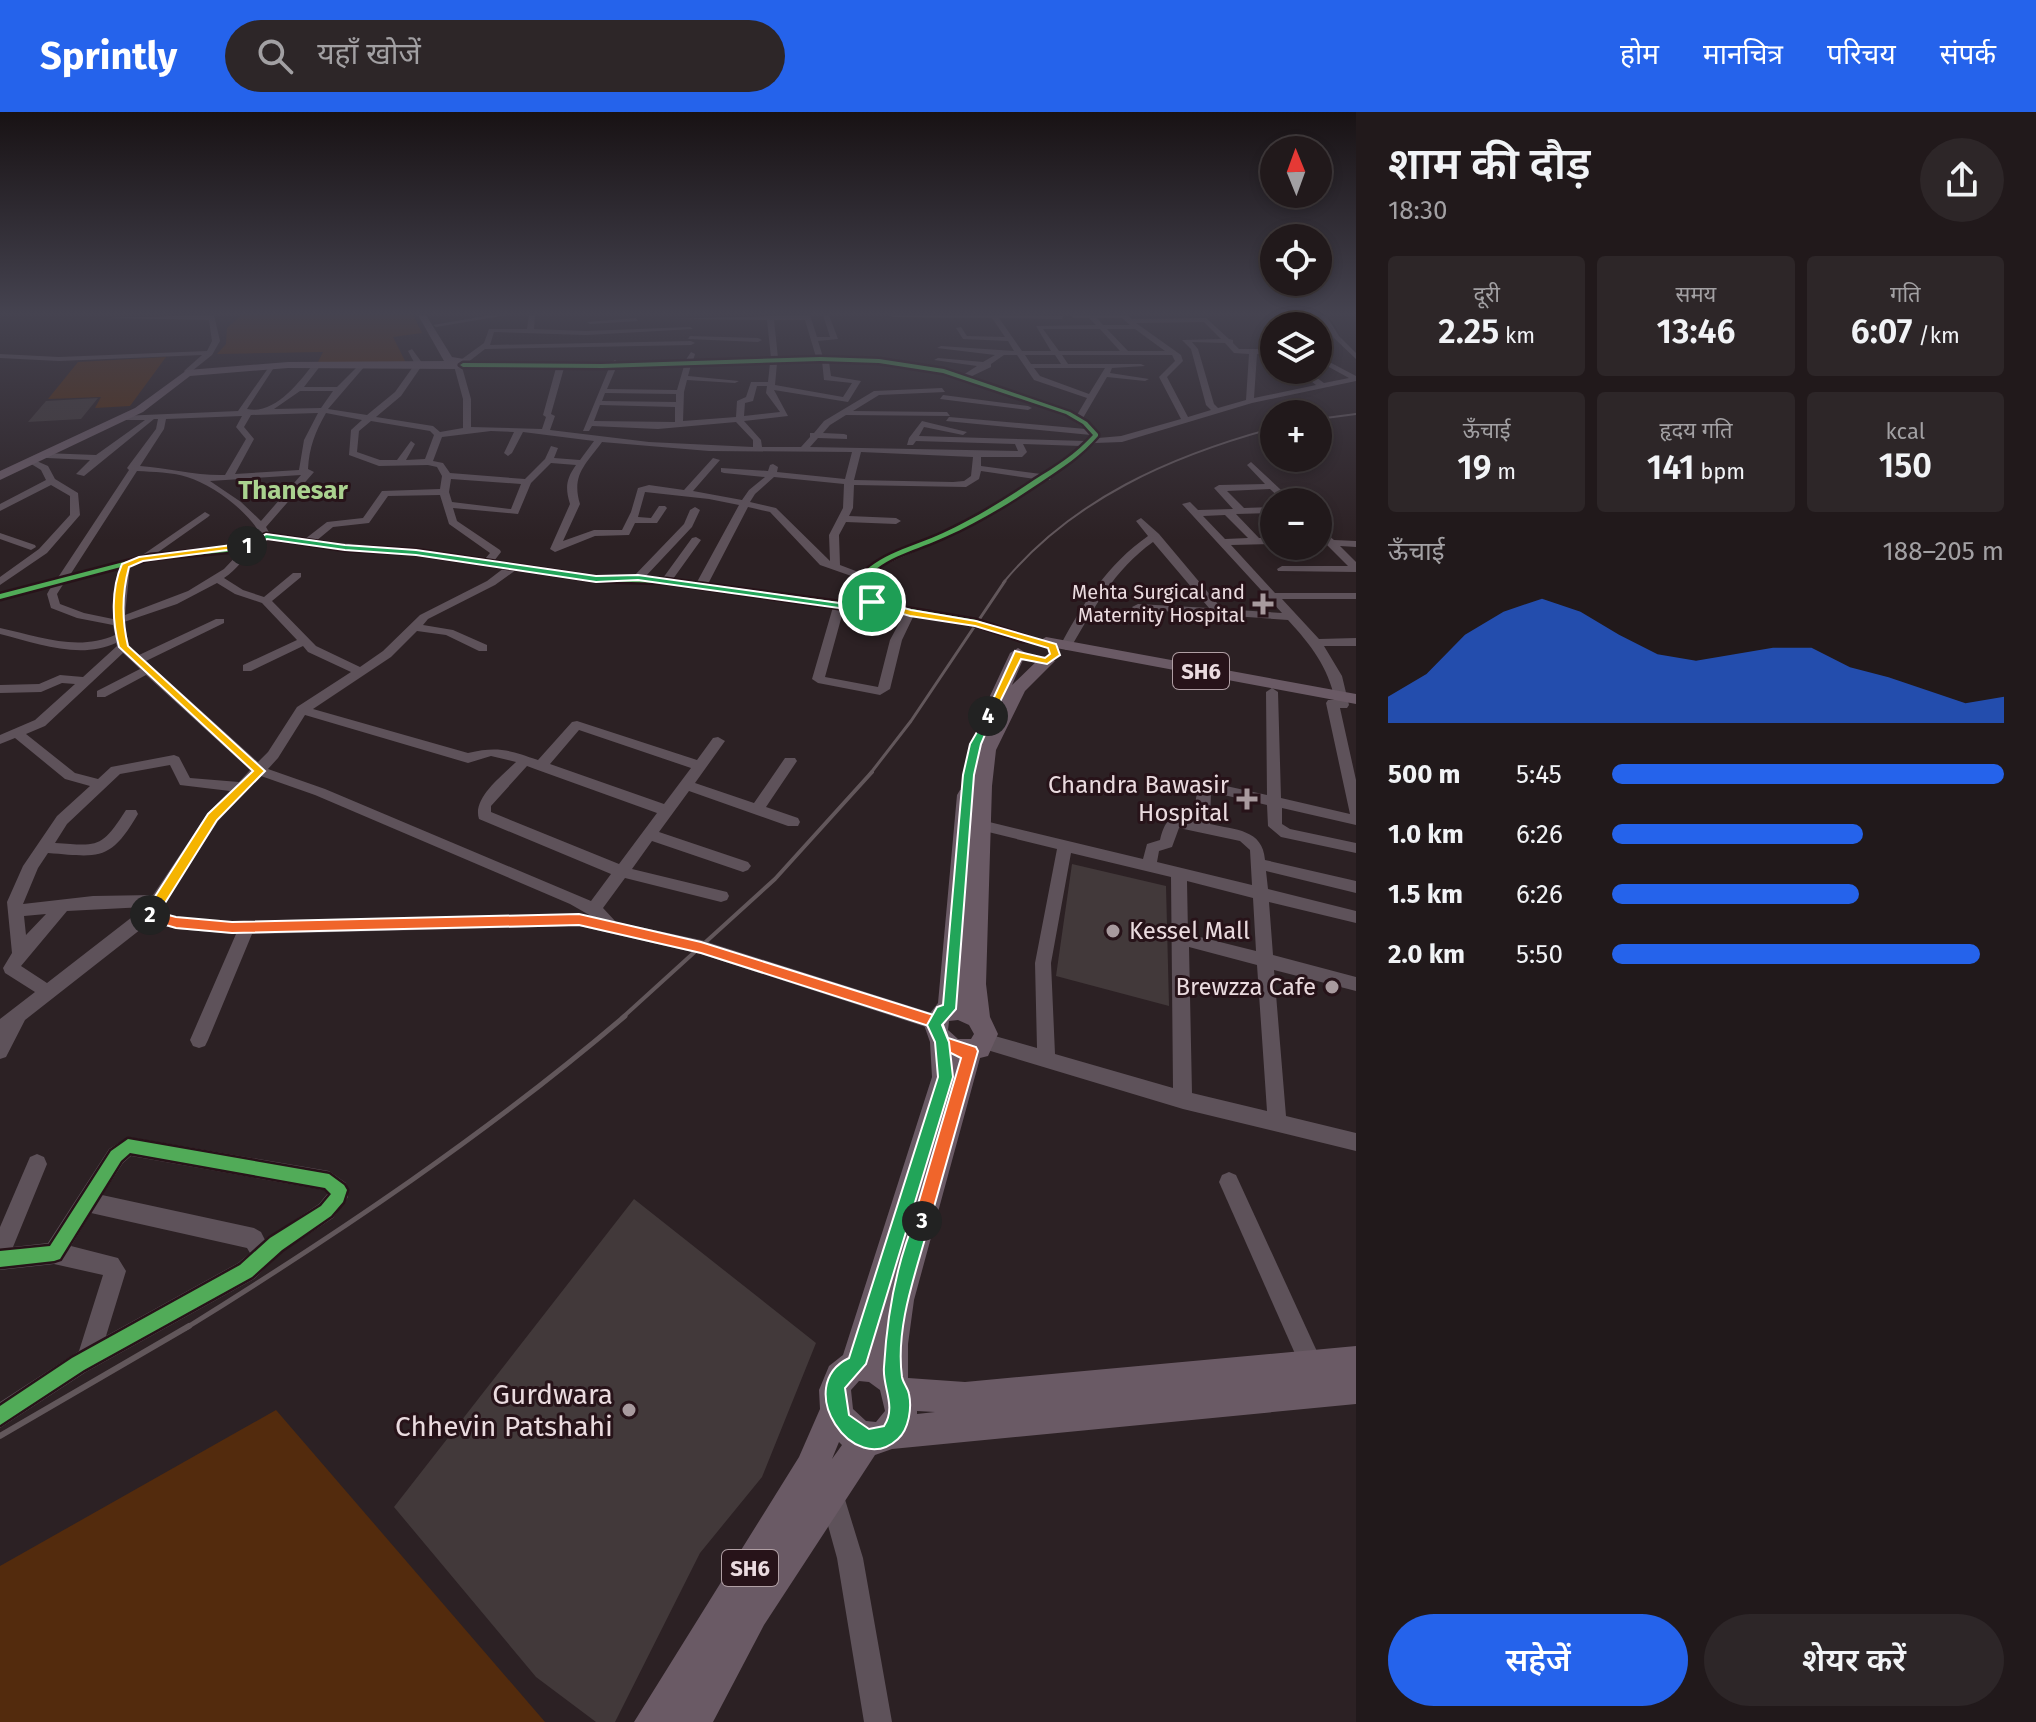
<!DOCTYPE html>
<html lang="hi">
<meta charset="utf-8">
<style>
body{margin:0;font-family:"Fira Sans","Noto Sans Devanagari",sans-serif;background:#2d2628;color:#f1f3f6;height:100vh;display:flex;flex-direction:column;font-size:30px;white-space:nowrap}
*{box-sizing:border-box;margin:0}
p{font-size:26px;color:#a2a0a3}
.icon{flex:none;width:44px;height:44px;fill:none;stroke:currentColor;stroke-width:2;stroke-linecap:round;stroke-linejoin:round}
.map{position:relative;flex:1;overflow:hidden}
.sheet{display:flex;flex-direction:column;background:#21191b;width:680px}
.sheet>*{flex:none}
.needle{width:52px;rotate:359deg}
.buttons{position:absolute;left:1260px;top:24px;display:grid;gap:16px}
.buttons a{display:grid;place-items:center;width:72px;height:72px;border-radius:50%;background:#21191b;box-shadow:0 4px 12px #0003,0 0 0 2px #3e383a;font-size:40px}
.pin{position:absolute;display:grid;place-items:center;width:68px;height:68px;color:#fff;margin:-34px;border:4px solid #fff;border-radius:50%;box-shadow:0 2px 8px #0007}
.km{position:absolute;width:40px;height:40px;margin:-20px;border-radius:50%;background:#222;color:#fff;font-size:22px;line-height:40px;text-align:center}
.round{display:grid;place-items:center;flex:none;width:84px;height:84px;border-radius:42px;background:#2d2628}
.head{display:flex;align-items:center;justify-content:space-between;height:136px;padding:0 32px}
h1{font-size:44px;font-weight:600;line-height:60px}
.figures{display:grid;grid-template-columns:repeat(3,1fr);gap:12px;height:136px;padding:8px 32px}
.figures div{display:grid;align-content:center;border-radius:8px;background:#2d2628;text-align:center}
.figures b{font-size:34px;font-weight:600}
.figures small{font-size:22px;font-weight:400}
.figures p{font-size:22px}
.chart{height:224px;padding:16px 32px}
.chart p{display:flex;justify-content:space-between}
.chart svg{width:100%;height:144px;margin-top:8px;fill:#2563eb;opacity:.7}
.primary-button{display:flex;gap:16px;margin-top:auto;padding:16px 32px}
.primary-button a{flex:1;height:92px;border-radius:48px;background:#2563eb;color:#fff;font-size:32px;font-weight:600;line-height:92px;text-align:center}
.primary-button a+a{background:#2d2628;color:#f1f3f6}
ul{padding:0 32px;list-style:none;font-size:26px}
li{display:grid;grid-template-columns:128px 96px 1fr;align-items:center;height:60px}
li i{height:20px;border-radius:10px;background:#2563eb}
header{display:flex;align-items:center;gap:48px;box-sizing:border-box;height:112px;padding:0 40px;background:#2563eb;color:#fff}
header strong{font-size:38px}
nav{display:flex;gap:44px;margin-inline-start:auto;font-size:28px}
.search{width:560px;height:72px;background:#2d2628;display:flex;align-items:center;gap:20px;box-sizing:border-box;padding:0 28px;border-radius:44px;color:#a2a0a3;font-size:30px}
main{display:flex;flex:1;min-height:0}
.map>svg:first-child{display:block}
.green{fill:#532b0d}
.building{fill:#42393a}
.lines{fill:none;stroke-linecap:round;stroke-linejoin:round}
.minor{fill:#5e525a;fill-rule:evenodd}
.major{fill:#6a5a65;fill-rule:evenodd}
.rail-far4{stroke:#62575b;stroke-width:2}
.rail-far3{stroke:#62575b;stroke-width:3}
.rail-far2{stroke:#62575b;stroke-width:4}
.rail-far1{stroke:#62575b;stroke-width:5}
.rail{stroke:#62575b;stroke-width:6}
.cycleway-casing{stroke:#271319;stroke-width:5}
.cycleway{fill:#51ab58;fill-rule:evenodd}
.split-1{fill:#22a559;stroke:#fff;stroke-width:2}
.split-2{fill:#f5b400;stroke:#fff;stroke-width:2}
.split-3{fill:#f0652b;stroke:#fff;stroke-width:2}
.split-4{fill:#22a559;stroke:#fff;stroke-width:2}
.split-5{fill:#f5b400;stroke:#fff;stroke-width:2}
.poi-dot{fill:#a89a9e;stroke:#271319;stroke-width:3}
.labels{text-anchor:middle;stroke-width:6;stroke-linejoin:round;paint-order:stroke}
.far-poi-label{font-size:20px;fill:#eadbdf;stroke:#271319;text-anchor:end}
.shield{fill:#271319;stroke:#b09fa4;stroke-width:2}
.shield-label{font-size:22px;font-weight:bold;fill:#eadbdf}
.poi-label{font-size:24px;fill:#eadbdf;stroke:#271319;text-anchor:end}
.far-district-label{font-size:26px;font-weight:bold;fill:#aad28f;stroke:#271319}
.near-poi-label{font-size:28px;fill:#eadbdf;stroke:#271319;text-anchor:end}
</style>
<header>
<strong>Sprintly</strong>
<div class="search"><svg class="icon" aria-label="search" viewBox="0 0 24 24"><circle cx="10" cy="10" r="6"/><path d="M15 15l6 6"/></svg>यहाँ खोजें</div>
<nav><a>होम</a><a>मानचित्र</a><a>परिचय</a><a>संपर्क</a></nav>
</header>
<main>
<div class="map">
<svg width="1356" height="1610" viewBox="0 0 1356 1610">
<rect width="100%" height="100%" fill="#2c2124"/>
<g class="green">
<polygon points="241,203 413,203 422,221 393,225 406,251 318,250 323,240 217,242 226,232 227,216"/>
<polygon points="166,245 130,294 95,296 101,285 48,287 78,250"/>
<polygon points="276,1298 545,1610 0,1610 0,1454"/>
</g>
<g class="building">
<polygon points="98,286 81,307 28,310 46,289"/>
<polygon points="1072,752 1166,774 1169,894 1056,864"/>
<polygon points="634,1087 816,1231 762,1365 700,1441 615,1610 596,1610 536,1565 394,1395"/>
</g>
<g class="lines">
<g class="minor">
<polygon points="208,203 214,203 220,229 212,243 187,263 184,259 202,243 59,249 0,246 0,242 59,245 207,239 212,229 209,208 108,206"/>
<polygon points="491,203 507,203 436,215 433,213"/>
<path d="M529 203H535L534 217 586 219 690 215 693 217 586 223 494 220 490 233 691 229 695 231 691 233 485 237 467 251 602 252 611 251 615 248 618 251 685 249 691 240 695 242 693 249 771 246 767 208 669 207 810 203 817 225H830L823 203H829L838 227 818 229 823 245C870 246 918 248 963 263L977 254 934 248 938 246 983 250 995 243 937 236 941 234 1014 239 1008 229 963 227 956 216 961 215 967 224 1005 225 992 206 893 205 890 203 1064 204 1062 207 999 206 1022 239H1051L1036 214 1096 213 1089 206H1074L1071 203H1127L1132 207 1206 206 1229 227 1233 228V231L1239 237H1274V241L1257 242 1254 286 1316 273 1297 258H1306L1324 271 1349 266 1318 249V244L1356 264V269L1252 291 1122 330 1095 331 1051 365 1050 368H1045L965 417 882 454 870 464 874 467 873 469 867 470 871 482 889 492 976 508 1031 527 1025 531 974 514 914 503 902 528 890 577 880 583 818 571 812 567 833 495 666 472 596 470 516 458 495 473 428 507 423 513 453 518 487 533V539H479L446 523 417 519 391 545 313 597 468 641C498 634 509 638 538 648L572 610 577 609 697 648 713 626 718 625 725 629 695 671 754 691 785 646H795L797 649 766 695 798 706 800 710 798 714H788L689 679 659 720 748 750 751 754 748 758 743 760 652 729 632 757 727 780 729 784 727 788 721 790 625 766 603 796 616 810 701 828 935 902 941 905 944 910 941 915 935 918 701 842 579 814 252 822 208 928 205 934 199 936 193 934 190 928 236 822 176 817 150 810 25 908 6 945 0 947V907L35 880 5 861 3 856 12 841 7 790 23 754 57 704 90 674 65 667 15 626 0 632V623L35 608 75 572 62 571 41 580 0 581V573L39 572 60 563 83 565 117 534 116 531C79 548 37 531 0 522V516C38 524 77 540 115 523L113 513 77 506 51 496 47 482 51 475 0 488V482L57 467 129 358 127 356 156 317 158 307H154L84 364 76 362 90 348 47 346 44 345V341L96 343 145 308H118L121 304 238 299 271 252 275 254 247 297C274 303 298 272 314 251L321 253 304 275H337L362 250 365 254 328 297 367 303 395 280 415 252 408 239 412 237 423 252 401 284 376 305 433 314 440 320 463 316V287L454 254 463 251 462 247 484 231 489 217H527ZM1097 206H1122L1130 213H1103ZM774 208H805L816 245 778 246ZM1204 210 1221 227 1182 228 1191 237 1206 293 1211 298 1188 305 1167 265 1183 249 1181 243 1136 211ZM1043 217H1100L1120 239H1059ZM1107 217H1135L1165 239H1128ZM1192 230 1225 231 1234 241 1249 242 1246 288 1218 296 1214 292 1198 237ZM1004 243H1017L1034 268 1087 286 1077 303 970 265 991 255V252ZM1025 243H1055L1061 252H1031ZM1062 243H1172L1175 249 1159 265 1181 307 1121 324 1098 326 1100 323 1083 306 1107 265 1145 269 1149 267 1110 261 1112 256 1145 254 1141 252H1068ZM822 249 824 268 852 271 843 285 775 273 777 251ZM829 250 879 251 943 261 1065 303 1086 317 949 305 946 309 1091 323 1086 329 919 324 924 315 963 323 967 320 922 309 909 326 907 333H913L916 329 1015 332 1018 339 810 335 818 326 847 327V323L844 322 823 321 830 313 846 303 950 304 947 300 853 299 879 283 945 280 942 276 874 279 824 309 814 321H810V325L801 335H762L761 328 744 309 788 304 774 278 848 290 861 269 831 264ZM770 251 768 270H751L746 285 737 289 736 305 683 309 684 280 687 268 735 271 739 269 688 264 691 253ZM684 254 677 278 607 277 616 256ZM462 255 556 256 543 303 546 305 542 317 471 315V287ZM564 256H609L583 319H589L592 314 658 317 736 310 753 328V335L649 330 550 318 555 304 551 302ZM1034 256H1105L1089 282 1040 264ZM757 274H767L766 281 780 300 744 304 745 291 753 289ZM300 279H333L321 296 274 297ZM605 281 676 282V290L602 289ZM600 293 675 295V310L594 309ZM318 301 304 328 299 358 235 362 254 327 244 315 251 303ZM326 301 362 308 351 318 349 343 379 354 428 353 437 355 442 364 440 377 382 379 363 406 327 410 305 427 270 422 266 415 314 360 308 357C309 336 315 320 326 301ZM242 304 236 315 246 327 225 363C197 364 169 356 140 354L164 317 166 307ZM371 309 430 319 434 323 425 347 406 348 415 332 411 329 397 348H380L357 340 359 319ZM491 319 514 320 504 341 508 344 512 341 523 320 594 329 580 348 554 346 558 336 551 334 545 347 525 367 450 361 443 351 433 349 442 325ZM602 330 709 339 852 340 845 367 777 360 778 355 773 352 770 353 768 359 721 356V360L724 361 765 365 749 378 742 388 693 379 720 348 713 346 684 378 649 373 638 376 631 400 622 418H594L563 429 580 392C571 363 586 352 602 330ZM1023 332 1081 334 1041 362 981 354V345H1022L1027 340ZM861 340 973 345 971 364 964 369 953 370 854 368ZM551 351 576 353C566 367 565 376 570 392L550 437 555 440 595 424 629 423 635 411H657L667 396 665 394H659L651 406 638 405 645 380 709 387 739 393 697 470 673 467 701 428 696 425 692 426 663 466 645 465 692 415 700 398 695 395 690 398 684 412 633 465 596 464 494 449 501 440 500 438 457 409 453 396 518 402 531 371ZM137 359C154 360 171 360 187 365 213 373 248 399 261 423L235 434 157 441 208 405 210 403 205 400 141 444 70 463ZM981 359 1035 367C1004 387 972 407 938 422 912 434 882 440 861 461L840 453 839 423 846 410 896 412 901 409 896 406 849 404 853 396 854 373 966 375 979 367ZM301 363 261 409 241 390 210 369ZM774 365 844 372 843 396 829 423 830 449 776 396 750 390 755 382ZM451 367 521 372 511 397 452 390 449 380ZM440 383 449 412 490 441 485 447 416 437 316 429 333 415 369 411 388 384ZM748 395 770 400 820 453 857 466 860 484 864 487 839 490 708 472ZM267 427 345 439 416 443 504 456 487 469 420 503 383 539 360 555 316 534 272 489 301 465V461H293L264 485 243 478 224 466C241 455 250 435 267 427ZM241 439 224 457 188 479 125 503 130 454 151 448ZM119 457 113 507 84 501 60 492 57 482 64 471ZM217 471 235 482 262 491 297 528 243 553V559H251L303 534 308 540 351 560 297 595 268 640 258 650 146 549 224 511V507H216L139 543 129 534 124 510 177 492ZM874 493 882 497 904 502 890 528 878 575 825 565 844 496ZM123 541 140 557 97 579V585H105L146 563 250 658 239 670 190 666 179 645 174 643 111 655 98 667 75 661 26 622 45 614ZM305 603 468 651 491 644 516 650C502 664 472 686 479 707L611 762 591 789 325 677 268 657 278 646ZM579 618 691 656 664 692 550 652ZM170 653 180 673 230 679 208 701 153 783 93 784 23 792 38 756 48 741C99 745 110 750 138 702L136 698H126C101 737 98 734 55 731L67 712 120 662ZM527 654 535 657 657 701 619 752 491 700V694ZM261 664 315 683 570 792 591 804 579 802 232 810 176 805 159 800 218 709ZM145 795 47 871 21 854 67 799ZM46 802 26 823 24 804Z"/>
<polygon points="1320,203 1326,203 1339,224 1356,241 1356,247 1334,226"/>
<polygon points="636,206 638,209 590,212 587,210"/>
<polygon points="690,224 758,226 762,228 758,230 688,227"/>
<polygon points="943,283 1028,294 1032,296 1028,298 940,287"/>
<polygon points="32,347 48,354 55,367 78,381 80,403 47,441 0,473 0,465 39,437 70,403 70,384 51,373 0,399 0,392 46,368 41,358 28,350"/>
<path d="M1251 350 1294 390H1284L1270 377 1227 379 1244 396 1274 395V401L1236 402 1259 426H1274V432L1231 433 1275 481H1356V487H1282L1319 527 1356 526V534H1324L1342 564 1349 593 1347 596H1340L1356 668V713L1282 696V712L1290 717 1356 731V741L1281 725 1268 714 1267 693 1211 680 1210 712C1235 718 1263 717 1265 748L1356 769V781L1266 759 1268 777 1356 799V811L1269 790 1273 843 1356 865V879L1274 858 1286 1004 1356 1021V1039L1183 997 984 937 978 935 975 929 978 923 984 921 1037 936 1035 851 1057 737 976 717 974 713 976 709 981 708 1143 747 1147 732 1160 728C1166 702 1174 704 1196 709 1196 694 1192 677 1208 670L1267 683 1266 580 1272 576 1278 580 1281 686 1350 702 1326 591 1328 588H1335C1328 555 1311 533 1288 508L1134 497 1132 495 1138 492 1209 496 1153 430C1114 458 1094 496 1070 537L1066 538 1060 534C1083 491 1108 452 1148 424L1136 409 1141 406 1159 422 1222 497 1282 501 1182 392 1190 390 1198 398 1233 397 1214 376 1219 373 1265 372 1247 353ZM1225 403 1248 426 1225 427 1203 404ZM1179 716 1240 729 1250 738 1252 773 1157 750 1159 739 1172 735ZM1071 741 1171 765 1173 976 1055 942 1051 851ZM1187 769 1253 786 1256 839 1188 822ZM1189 835 1257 853 1267 999 1192 981Z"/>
<polygon points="1318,415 1334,428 1356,429 1356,435 1340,434 1356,450 1356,460 1278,459 1277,457 1282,454 1348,454 1318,424"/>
<polygon points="0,421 35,433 36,435 31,438 0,427"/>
<path d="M128 1025 329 1059 346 1071 348 1085 333 1106 283 1139 254 1167 86 1260 0 1316V1290L79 1239 103 1163 54 1152 0 1158V1115L30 1045 37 1042 44 1045 47 1052 13 1135 48 1131 109 1037ZM131 1044 324 1078 328 1081 319 1092 265 1128 261 1120 254 1116 102 1083 123 1051ZM91 1101 247 1136 250 1141 238 1151 106 1224 126 1159 118 1146 71 1134Z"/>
<polygon points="1229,1060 1236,1063 1320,1246 1323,1254 1320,1262 1312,1265 1304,1262 1219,1070 1222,1063"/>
<polygon points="831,1369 840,1372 843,1381 863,1446 892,1610 864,1610 837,1446 819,1381 822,1372"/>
</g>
<g class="major">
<polygon points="418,203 426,203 452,245 470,248 470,252 456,257 288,256 190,264 143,300 0,368 0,359 135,296 187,258 288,250 444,249"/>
<polygon points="1046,525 1356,582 1356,592 1040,533 1038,530"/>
<path d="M1018 536 1026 541 1012 573 1041 545 1047 544 1055 549 1025 579 996 638 992 674 986 872 990 905 998 922 988 944 980 946 914 1188 908 1232V1266L965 1270 1356 1234V1292L892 1337 875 1343 764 1513 713 1610H634L799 1345 820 1297 819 1278 829 1254 843 1243 932 965 930 930 923 910 938 891 957 683 960 678H972L978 638 1003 590H992L989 586 1010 541ZM958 908 969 913 974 922 971 927H958L948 918 949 909ZM859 1269 869 1270 880 1278 885 1299 876 1310 866 1309 853 1297 851 1278ZM917 1299 935 1300 917 1302ZM839 1330 842 1333 832 1347Z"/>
</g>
<g class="rail-far4">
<polyline points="1318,307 1356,302"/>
<path d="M1003 471C1072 387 1171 344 1274 316"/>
</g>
<polyline class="rail-far3" points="870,662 911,609 1005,469"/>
<polyline class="rail-far2" points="622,906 775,767 872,660"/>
<path class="rail-far1" d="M186 1216C339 1121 488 1021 625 904"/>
<polyline class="rail" points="0,1324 189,1214"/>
<g class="cycleway-casing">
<g id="cycleway">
<path d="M820 245 879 247 944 257 1070 300 1087 310 1098 322V324C1082 343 1062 356 1041 370 1010 391 979 410 945 425 918 438 884 444 865 468L870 483 888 493 976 508 1028 525V529H1022L974 513 886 498 874 492 839 496 666 471 596 469 416 442 345 438 267 426 237 439 151 447 0 487V482L151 443 235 435 266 422 345 434 416 438 596 465 666 467 839 490 867 488 862 484 857 468C878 441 913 435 943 421 975 406 1005 388 1034 368 1055 355 1076 342 1093 323L1083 312 1066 302 943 261 879 251 820 249 602 256 463 255 460 253 463 251 602 252Z"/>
<polygon points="128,1027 329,1062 344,1073 347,1078 343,1090 331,1104 282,1138 252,1165 84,1258 0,1313 0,1294 72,1246 240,1153 270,1126 321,1094 331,1082 325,1076 130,1041 121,1049 60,1147 54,1149 0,1155 0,1139 50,1134 111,1039"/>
</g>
</g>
<use href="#cycleway" class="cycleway"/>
</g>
<linearGradient id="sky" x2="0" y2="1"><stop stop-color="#181214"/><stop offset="0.47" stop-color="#454350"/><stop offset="1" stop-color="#454350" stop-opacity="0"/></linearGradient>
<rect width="1356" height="428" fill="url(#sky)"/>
<polygon class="split-1" points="266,422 345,433 416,438 596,464 638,463 839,491 876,490 839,496 638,468 596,470 416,443 345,438 267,427 250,435 243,434"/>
<path class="split-2" d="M247 431 250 435 143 449 129 455C122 481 122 509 128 534L265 659 217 708 155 807H145V800L208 702 253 659 119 535C112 509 111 477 122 452L139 445Z"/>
<polygon class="split-3" points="150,798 176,805 232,810 579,802 701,830 940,905 948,926 976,935 978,939 930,1109 922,1118 913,1109 961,946 937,934 929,914 701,841 579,813 232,821 176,816 145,807 145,800"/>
<path class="split-4" d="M988 601 993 604 981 632 974 663 956 897 942 913 949 930 953 965 866 1252 845 1276 849 1303 869 1317 884 1314C897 1294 882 1275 884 1255 887 1203 896 1152 916 1104H928L930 1109C917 1158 895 1213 902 1265 903 1271 908 1276 909 1282 912 1296 909 1317 898 1327 854 1368 791 1274 849 1246L938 965 935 930 927 913 937 895 943 893 963 663 970 632Z"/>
<polygon class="split-5" points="872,487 911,498 976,509 1056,532 1060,543 1047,552 1021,547 993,604 984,607 1015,539 1045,546 1050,542 1048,536 975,514 910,504 868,492"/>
<g class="poi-dot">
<path d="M1259 480h8v8h8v8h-8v8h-8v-8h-8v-8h8z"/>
<path d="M1243 675h8v8h8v8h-8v8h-8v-8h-8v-8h8z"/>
<circle cx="1113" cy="819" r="8"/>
<circle cx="1332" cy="875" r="8"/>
<circle cx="629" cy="1298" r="8"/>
</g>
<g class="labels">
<g class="far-poi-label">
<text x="1245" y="487">Mehta Surgical and<tspan x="1245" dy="23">Maternity Hospital</tspan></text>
</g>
<g class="shield">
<rect x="1173" y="541" width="56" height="36" rx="6"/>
<rect x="722" y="1438" width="56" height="36" rx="6"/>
</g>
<g class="shield-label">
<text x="1201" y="567">SH6</text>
<text x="750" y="1464">SH6</text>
</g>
<g class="poi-label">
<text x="1229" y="681">Chandra Bawasir<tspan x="1229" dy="28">Hospital</tspan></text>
<text x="1129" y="827" text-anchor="start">Kessel Mall</text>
<text x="1316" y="883">Brewzza Cafe</text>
</g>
<g class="far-district-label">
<text x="293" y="387">Thanesar</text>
</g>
<g class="near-poi-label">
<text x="613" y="1292">Gurdwara<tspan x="613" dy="32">Chhevin Patshahi</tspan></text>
</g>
</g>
</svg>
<div class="buttons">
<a><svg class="needle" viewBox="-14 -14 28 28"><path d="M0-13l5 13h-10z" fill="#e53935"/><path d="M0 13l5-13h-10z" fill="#a2a0a3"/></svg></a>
<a><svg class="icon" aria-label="locate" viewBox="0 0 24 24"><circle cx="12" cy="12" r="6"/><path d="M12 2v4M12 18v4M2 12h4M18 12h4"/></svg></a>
<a><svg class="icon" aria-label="layers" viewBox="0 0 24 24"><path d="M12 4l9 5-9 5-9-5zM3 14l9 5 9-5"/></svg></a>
<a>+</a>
<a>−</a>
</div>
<div class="pin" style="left:872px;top:490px;background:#1e9e55"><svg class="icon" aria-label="arrive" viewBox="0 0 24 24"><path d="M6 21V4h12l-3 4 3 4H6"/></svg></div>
<b class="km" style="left:247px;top:434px">1</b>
<b class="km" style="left:150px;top:803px">2</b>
<b class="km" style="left:922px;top:1109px">3</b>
<b class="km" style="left:988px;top:604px">4</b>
</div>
<section class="sheet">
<div class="head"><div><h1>शाम की दौड़</h1><p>18:30</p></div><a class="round"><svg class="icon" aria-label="share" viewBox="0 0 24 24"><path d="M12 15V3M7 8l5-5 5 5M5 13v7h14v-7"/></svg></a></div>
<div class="figures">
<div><p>दूरी</p><b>2.25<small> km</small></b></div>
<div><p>समय</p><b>13:46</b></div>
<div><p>गति</p><b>6:07<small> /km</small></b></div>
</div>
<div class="figures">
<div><p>ऊँचाई</p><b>19<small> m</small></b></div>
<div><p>हृदय गति</p><b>141<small> bpm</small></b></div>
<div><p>kcal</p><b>150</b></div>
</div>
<div class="chart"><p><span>ऊँचाई</span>188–205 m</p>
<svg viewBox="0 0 160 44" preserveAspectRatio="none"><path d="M0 44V36L10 29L20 17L30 10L40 6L50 10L60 17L70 23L80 25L90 23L100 21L110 21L120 27L130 30L140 34L150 38L160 36V44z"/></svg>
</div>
<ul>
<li><b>500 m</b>5:45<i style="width:100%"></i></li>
<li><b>1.0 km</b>6:26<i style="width:64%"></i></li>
<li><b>1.5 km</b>6:26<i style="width:63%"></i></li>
<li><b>2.0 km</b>5:50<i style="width:94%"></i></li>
</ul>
<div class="primary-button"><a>सहेजें</a><a>शेयर करें</a></div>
</section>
</main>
